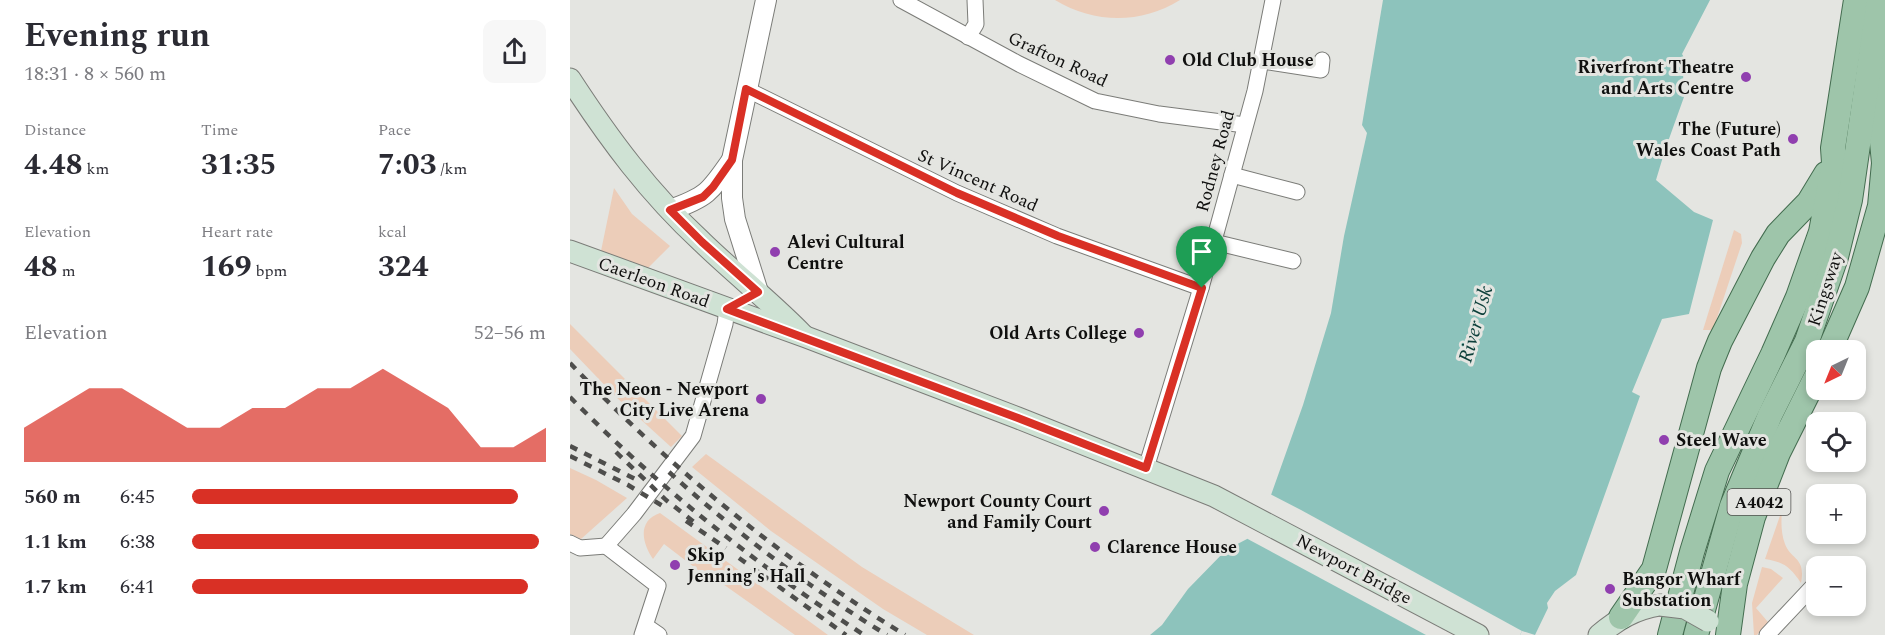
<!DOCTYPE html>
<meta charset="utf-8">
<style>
body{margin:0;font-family:Spectral,serif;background:#f7f7f7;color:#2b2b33;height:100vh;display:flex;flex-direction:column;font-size:22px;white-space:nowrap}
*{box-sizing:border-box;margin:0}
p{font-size:20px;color:#7c7c81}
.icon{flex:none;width:33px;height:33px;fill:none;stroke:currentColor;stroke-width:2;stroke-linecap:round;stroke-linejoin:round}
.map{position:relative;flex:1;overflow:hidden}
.side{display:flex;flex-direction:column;background:#fff;width:570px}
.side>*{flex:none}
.needle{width:39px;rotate:223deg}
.fabs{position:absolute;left:1236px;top:340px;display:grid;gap:12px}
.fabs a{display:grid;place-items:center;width:60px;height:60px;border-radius:12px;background:#fff;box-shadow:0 3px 9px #0003;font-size:30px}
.pin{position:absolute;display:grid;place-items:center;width:51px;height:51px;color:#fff;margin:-62px -26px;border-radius:50% 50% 50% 0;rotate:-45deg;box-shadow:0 0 6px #0007}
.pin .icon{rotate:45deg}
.round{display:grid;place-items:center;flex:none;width:63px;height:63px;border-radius:12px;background:#f7f7f7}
.overview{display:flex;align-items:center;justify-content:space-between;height:102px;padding:0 24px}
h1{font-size:33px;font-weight:700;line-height:45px}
.stats{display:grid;grid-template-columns:repeat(3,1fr);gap:9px;height:102px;padding:6px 24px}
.stats div{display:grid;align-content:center}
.stats b{font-size:30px;font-weight:700}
.stats small{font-size:16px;font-weight:400}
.stats p{font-size:16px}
.chart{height:168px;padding:12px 24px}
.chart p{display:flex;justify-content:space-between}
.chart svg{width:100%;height:108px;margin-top:6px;fill:#d93025;opacity:.7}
ul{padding:0 24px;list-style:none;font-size:20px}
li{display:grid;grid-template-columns:96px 72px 1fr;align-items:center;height:45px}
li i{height:15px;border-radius:8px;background:#d93025}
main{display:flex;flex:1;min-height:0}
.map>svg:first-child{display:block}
.green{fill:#eccdb9}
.water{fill:#8dc3bc}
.pier{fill:#e4e5e1}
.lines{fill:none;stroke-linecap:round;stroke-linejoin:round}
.minor-casing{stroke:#7b7c78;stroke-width:17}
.tertiary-casing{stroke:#7b7c78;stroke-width:22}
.secondary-casing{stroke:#7b7c78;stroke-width:23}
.primary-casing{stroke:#436c4f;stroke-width:26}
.minor{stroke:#fff;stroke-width:15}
.tertiary{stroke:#fff;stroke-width:20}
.secondary{stroke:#cfe2d4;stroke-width:21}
.primary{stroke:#9ec5aa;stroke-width:24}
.rail{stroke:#4e4e4c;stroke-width:4.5;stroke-dasharray:8 8;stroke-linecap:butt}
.secondary-bridge-casing{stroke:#7b7c78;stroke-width:23;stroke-linecap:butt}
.secondary-bridge{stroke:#cfe2d4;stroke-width:21}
.route-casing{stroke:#fff;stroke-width:12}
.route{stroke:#d93025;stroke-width:8}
.poi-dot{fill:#903faf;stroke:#e4e5e1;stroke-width:2}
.labels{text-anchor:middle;stroke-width:6;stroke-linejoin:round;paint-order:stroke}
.shield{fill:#e4e5e1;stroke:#50504e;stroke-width:1.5}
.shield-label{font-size:16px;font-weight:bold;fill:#10100f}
.street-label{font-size:18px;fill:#10100f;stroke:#e4e5e1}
.poi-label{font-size:18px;font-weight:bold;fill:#10100f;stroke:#e4e5e1;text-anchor:start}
.water-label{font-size:20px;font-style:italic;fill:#0d403b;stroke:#e4e5e1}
</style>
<main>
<section class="side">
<div class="overview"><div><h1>Evening run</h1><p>18:31 · 8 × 560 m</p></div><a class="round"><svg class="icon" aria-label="share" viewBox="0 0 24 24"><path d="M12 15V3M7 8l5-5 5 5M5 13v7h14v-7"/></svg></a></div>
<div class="stats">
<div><p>Distance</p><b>4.48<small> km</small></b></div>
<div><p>Time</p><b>31:35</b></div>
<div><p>Pace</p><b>7:03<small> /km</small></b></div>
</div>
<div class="stats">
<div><p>Elevation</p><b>48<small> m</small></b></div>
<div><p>Heart rate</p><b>169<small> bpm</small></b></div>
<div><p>kcal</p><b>324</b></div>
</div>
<div class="chart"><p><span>Elevation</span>52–56 m</p>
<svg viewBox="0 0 160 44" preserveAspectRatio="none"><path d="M0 44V30L10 22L20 14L30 14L40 22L50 30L60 30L70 22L80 22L90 14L100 14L110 6L120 14L130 22L140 38L150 38L160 30V44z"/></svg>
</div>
<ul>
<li><b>560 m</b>6:45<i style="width:92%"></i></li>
<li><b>1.1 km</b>6:38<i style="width:98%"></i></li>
<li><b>1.7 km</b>6:41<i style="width:95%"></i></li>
</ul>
</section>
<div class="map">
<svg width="1315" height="635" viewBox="0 0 1315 635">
<rect width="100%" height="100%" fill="#e4e5e1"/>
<g class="green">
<path d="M485 0H610C571 24 525 24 485 0Z"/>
<polygon points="44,188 62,214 100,246 76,270 31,251"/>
<polygon points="1164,230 1171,234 1172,243 1143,330 1133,330"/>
<polygon points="0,324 112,436 101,447 46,397 0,349"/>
<polygon points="136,454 292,567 404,635 357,635 313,609 201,531 122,467"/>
<polygon points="0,468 26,480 57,498 11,539 0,534"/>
<path d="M1212 510C1211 521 1211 534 1215 544 1221 560 1236 557 1231 583 1220 567 1214 562 1195 559Z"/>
<path d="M90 513 258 635H225L133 570H128L94 544 83 559C72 543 67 521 90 513Z"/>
<polygon points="1192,567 1201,569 1213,578 1186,608 1198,622 1187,635 1184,635 1182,603"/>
</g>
<polygon class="water" points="813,0 1140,0 1112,54 1116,61 1113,73 1114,97 1095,150 1086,180 1124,212 1143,220 1119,314 1092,319 1062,392 1070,396 1006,575 985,591 977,603 978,608 965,635 952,631 950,635 580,635 592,625 618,589 656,550 677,539 701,495 733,405 761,313 774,236 797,133 792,125"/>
<polygon class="pier" points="698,493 731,510 952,631 950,635 856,635 674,537"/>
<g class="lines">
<g class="minor-casing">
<g id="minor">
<polyline points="331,0 449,64 525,101 589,114 675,125"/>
<polyline points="398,37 406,24 405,0"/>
<polyline points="692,61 751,70 752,60"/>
<polyline points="176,89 387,193 487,236 631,288"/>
<polyline points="662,175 727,192"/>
<polyline points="644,242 723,261"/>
<polyline points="576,468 631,288 685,91 703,0"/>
<polyline points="0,543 10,548 36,546"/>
<polyline points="36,546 64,514 123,436 155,324 157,309"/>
<polyline points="36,546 88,586 72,635"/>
<polyline points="76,626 89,635"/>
<polyline points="1197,635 1246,583"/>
</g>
</g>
<g class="tertiary-casing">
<g id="tertiary">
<path d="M100 210C137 197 140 192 162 160"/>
<polyline points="188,292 165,219 162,198 162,160 196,0"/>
</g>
</g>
<g class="secondary-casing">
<g id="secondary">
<path d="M0 79C39 139 79 193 132 242 165 274 201 302 233 335"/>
<polyline points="0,251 236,337 448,418 644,496 908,635"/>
<path d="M1029 635C1048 619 1065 609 1090 605"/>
</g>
</g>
<g class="primary-casing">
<g id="primary">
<polyline points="1259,351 1287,287 1310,206 1314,163 1312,142 1314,54"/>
<polyline points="1051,617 1084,569 1139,368 1150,341 1193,258 1208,234 1239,202 1256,174"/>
<polyline points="1100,635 1122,552 1147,471 1203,354 1228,297 1251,232 1264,163 1263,148 1286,0"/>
<polyline points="1126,635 1162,506 1200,415 1237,341 1266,257 1280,200 1309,0"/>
<polyline points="1158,635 1165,584 1183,517 1208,453 1246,377"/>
</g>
</g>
<use href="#minor" class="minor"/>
<use href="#tertiary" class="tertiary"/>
<use href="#secondary" class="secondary"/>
<use href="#primary" class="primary"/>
<g class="rail">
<path d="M0 363C100 468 212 559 335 635"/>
<path d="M0 397C88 487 188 566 294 635"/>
<polyline points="0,446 67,480"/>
<polyline points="46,452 96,500 124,522"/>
<polyline points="0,456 58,485 96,508"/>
<path d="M99 472C166 533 240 588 317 635"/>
<polyline points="116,521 156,548"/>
<polyline points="169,558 276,635"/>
</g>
<g class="secondary-bridge-casing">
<polyline id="secondary-bridge" points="1090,605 1115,608 1138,621"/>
</g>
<use href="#secondary-bridge" class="secondary-bridge"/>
</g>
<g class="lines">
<g class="route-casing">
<polygon id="route" points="176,89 387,193 488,236 632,288 576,468 448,418 157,309 188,292 132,242 100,210 133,197 143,187 162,160"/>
</g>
<use href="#route" class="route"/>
</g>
<g class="poi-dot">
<circle cx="600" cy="60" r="6"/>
<circle cx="1176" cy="77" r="6"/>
<circle cx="1223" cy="139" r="6"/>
<circle cx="205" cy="252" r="6"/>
<circle cx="569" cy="333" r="6"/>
<circle cx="191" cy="399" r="6"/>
<circle cx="1094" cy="440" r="6"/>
<circle cx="534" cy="511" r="6"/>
<circle cx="525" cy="547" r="6"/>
<circle cx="105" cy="565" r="6"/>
<circle cx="1040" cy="589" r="6"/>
</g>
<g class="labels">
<rect class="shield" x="1157.5" y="489" width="63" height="26" rx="4.5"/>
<g class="shield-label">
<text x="1189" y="508">A4042</text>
</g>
<g class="street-label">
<text transform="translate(488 59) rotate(25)" y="6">Grafton Road</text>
<text transform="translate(645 161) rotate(-75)" y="6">Rodney Road</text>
<text transform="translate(408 180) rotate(24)" y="6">St Vincent Road</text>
<text transform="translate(84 282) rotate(20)" y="6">Caerleon Road</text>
<text transform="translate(1255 289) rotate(-72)" y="6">Kingsway</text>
<text transform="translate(784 569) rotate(28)" y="6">Newport Bridge</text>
</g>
<g class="poi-label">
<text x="612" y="66">Old Club House</text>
<text x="1164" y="73" text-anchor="end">Riverfront Theatre<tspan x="1164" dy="21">and Arts Centre</tspan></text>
<text x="1211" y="135" text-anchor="end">The (Future)<tspan x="1211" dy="21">Wales Coast Path</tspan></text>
<text x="217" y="248">Alevi Cultural<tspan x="217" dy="21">Centre</tspan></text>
<text x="557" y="339" text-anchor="end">Old Arts College</text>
<text x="179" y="395" text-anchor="end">The Neon - Newport<tspan x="179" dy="21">City Live Arena</tspan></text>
<text x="1106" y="446">Steel Wave</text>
<text x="522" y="507" text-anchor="end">Newport County Court<tspan x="522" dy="21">and Family Court</tspan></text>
<text x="537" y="553">Clarence House</text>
<text x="117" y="561">Skip<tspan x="117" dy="21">Jenning's Hall</tspan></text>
<text x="1052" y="585">Bangor Wharf<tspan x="1052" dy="21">Substation</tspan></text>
</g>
<g class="water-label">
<text transform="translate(905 324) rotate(-74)" y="7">River Usk</text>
</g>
</g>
</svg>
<div class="fabs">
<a><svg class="needle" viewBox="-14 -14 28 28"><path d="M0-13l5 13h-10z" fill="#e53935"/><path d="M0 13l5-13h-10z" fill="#7c7c81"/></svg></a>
<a><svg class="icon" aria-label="locate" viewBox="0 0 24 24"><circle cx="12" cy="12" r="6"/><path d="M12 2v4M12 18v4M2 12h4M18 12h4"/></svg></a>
<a>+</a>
<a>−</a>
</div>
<div class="pin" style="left:632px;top:288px;background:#1e9e55"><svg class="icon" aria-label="arrive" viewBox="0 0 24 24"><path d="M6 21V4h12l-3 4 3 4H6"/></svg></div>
</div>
</main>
